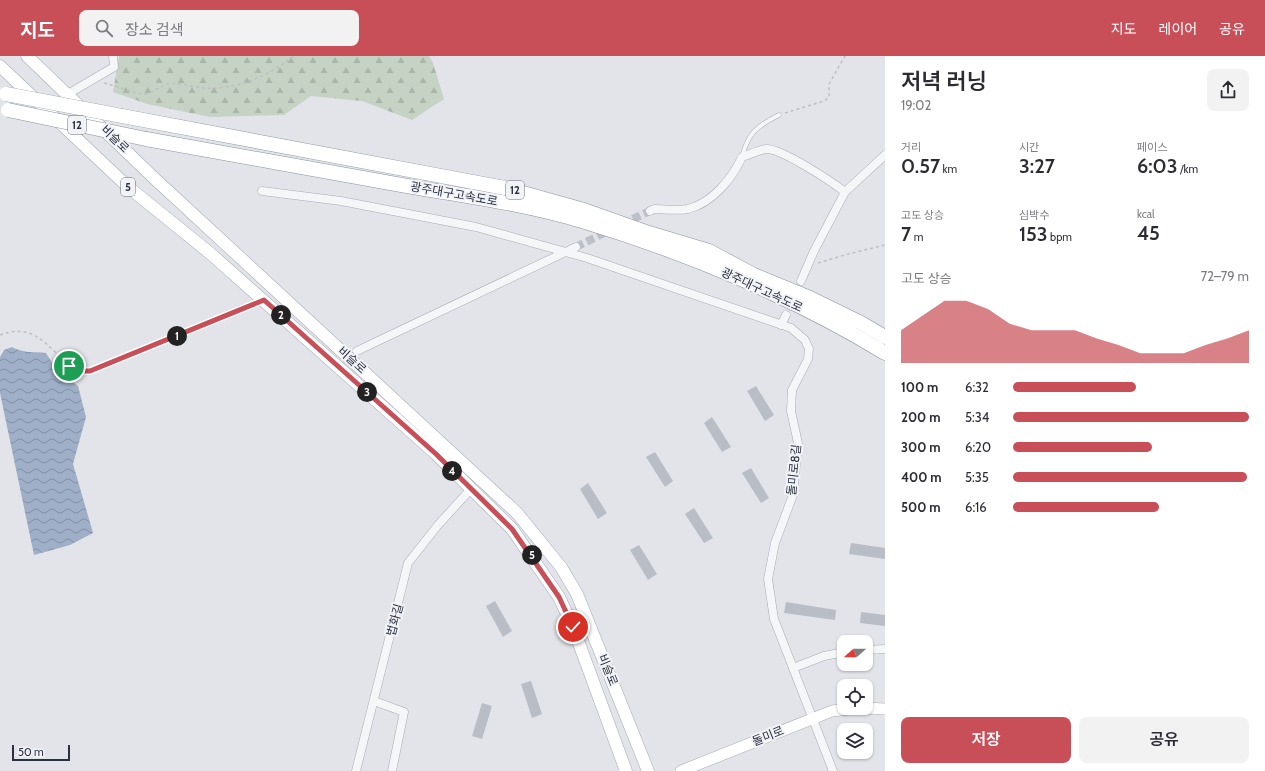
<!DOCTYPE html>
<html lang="ko">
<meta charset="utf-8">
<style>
body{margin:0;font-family:Cabin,"Noto Sans KR",sans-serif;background:#f2f2f3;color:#2b2b33;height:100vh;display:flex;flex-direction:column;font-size:15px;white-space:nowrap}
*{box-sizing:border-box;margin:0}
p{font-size:13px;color:#7c7c81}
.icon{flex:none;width:22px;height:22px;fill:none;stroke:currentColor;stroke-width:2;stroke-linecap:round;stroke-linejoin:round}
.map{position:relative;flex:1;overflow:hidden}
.sheet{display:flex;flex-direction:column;background:#fff;width:380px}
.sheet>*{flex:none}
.needle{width:26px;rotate:249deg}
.buttons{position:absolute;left:837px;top:579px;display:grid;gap:8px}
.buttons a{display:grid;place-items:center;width:36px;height:36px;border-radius:8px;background:#fff;box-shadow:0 1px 3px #0004;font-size:20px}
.scale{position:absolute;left:12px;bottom:10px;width:58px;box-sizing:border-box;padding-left:4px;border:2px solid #2b3141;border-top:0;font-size:11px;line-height:14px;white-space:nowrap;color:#2b3141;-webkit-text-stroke:3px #f2f3f7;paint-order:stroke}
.pin{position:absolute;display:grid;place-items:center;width:34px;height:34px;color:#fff;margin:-17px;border:2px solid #fff;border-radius:50%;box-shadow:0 1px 4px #0007}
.km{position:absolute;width:20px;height:20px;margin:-10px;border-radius:50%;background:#222;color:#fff;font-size:11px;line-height:20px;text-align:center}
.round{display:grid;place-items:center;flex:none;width:42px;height:42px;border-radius:8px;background:#f2f2f3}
.headline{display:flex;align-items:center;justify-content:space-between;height:68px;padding:0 16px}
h1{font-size:22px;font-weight:600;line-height:30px}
.stats{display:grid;grid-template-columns:repeat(3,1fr);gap:6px;height:68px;padding:4px 16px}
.stats div{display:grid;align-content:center}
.stats b{font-size:20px;font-weight:600}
.stats small{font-size:11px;font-weight:400}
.stats p{font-size:11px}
.chart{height:112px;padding:8px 16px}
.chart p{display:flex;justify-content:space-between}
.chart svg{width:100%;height:72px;margin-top:4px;fill:#c84e57;opacity:.7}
.primary-button{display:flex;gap:8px;margin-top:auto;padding:8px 16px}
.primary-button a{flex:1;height:46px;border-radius:8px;background:#c84e57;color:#fff;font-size:16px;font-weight:600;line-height:46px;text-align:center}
.primary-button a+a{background:#f2f2f3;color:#2b2b33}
ul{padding:0 16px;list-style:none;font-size:13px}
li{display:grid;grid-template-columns:64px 48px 1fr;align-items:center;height:30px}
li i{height:10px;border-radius:5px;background:#c84e57}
header{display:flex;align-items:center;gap:24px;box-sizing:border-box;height:56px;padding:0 20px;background:#c84e57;color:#fff}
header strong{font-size:19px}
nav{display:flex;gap:22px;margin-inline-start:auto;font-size:14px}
.search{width:280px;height:36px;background:#f2f2f3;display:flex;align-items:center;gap:10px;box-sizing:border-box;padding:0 14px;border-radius:8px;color:#7c7c81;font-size:15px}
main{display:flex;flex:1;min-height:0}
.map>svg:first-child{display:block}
.forest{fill:url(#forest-firs)}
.water{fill:url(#water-waves)}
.building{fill:#b9bdc6}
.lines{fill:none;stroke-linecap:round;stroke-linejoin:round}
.street-tunnel{stroke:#bdc0c8;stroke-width:8;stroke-dasharray:8 4;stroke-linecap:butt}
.lane-casing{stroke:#a7abb4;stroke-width:5}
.street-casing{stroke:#a7abb4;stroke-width:9}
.secondary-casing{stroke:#a7abb4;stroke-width:12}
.primary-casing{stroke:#a2a8b5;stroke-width:13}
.highway-casing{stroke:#8a91a0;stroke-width:15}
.path{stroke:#bcbfc5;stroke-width:1.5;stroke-dasharray:3 3;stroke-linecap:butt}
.lane{stroke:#f5f6f8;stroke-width:4}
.street{stroke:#f5f6f8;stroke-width:8}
.secondary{stroke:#fff;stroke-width:11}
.primary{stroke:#fff;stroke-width:12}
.highway{stroke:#fff;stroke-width:14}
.highway-bridge-casing{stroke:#8a91a0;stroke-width:15;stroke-linecap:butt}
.highway-bridge{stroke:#fff;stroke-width:14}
.route-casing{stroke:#fff;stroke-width:8}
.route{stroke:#c84e57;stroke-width:5}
.labels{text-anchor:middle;stroke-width:4;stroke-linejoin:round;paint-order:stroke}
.shield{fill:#f2f3f7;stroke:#676b78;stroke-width:1}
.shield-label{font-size:11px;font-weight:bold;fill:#2b3141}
.street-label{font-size:12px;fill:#2b3141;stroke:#f2f3f7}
</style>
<header>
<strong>지도</strong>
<div class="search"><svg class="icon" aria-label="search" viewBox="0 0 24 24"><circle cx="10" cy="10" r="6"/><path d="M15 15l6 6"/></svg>장소 검색</div>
<nav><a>지도</a><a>레이어</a><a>공유</a></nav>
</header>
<main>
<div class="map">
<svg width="885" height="715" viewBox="0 0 885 715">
<defs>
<pattern id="forest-firs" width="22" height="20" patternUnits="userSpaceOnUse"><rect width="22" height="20" fill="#c6d3c4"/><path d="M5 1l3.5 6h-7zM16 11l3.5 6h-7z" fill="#aab6aa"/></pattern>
<pattern id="water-waves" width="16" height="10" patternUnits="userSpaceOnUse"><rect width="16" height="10" fill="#9fafc8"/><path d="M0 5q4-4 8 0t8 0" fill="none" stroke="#828fa4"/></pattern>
</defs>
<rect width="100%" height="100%" fill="#e2e4ea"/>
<polygon class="forest" points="119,0 429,0 433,7 444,43 412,64 362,45 311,40 284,59 210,61 147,48 113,36"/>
<path class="water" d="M12 291C26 298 31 295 46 297L56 313 78 330 86 361 73 408 93 477 70 489 34 499 0 337V301L4 294Z"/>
<g class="building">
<polygon points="756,330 774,359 765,365 747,335"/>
<polygon points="712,361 731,391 722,396 704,367"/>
<polygon points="655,396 673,425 665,431 646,401"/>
<polygon points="751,412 769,442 761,447 742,417"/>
<polygon points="588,427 607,457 598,463 580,433"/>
<polygon points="694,452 713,482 704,487 685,458"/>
<polygon points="851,487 885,492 885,503 849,498"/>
<polygon points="639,489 657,518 648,524 630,494"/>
<polygon points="495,545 512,575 503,581 486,550"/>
<polygon points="786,546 836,554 835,564 784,557"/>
<polygon points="861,556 885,559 885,570 860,567"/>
<polygon points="531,625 542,658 532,662 521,628"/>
<polygon points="482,647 492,650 482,683 472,680"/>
</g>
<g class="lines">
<g class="street-tunnel">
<polyline points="622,168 650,155"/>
<polyline points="576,191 610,174"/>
</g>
<g class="lane-casing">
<path id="lane" d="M742 101C748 77 757 70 779 59"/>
</g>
<g class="street-casing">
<g id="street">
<polyline points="68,38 114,11 113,0"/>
<polyline points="262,135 341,145 476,171 587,202 791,272 805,284 809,293 808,303 792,334 791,355 798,387 793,439 775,487 768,523 774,563 833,715"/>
<path d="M650 155 654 153C664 153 677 155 688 153 712 147 732 123 742 101 749 99 758 94 766 93 781 92 832 126 845 136L885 99"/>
<polyline points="801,225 814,195 845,136"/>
<polyline points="781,269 786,259"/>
<polyline points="357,295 576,191"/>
<polyline points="866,594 885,593"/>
<polyline points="793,612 824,600 844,596"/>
<polyline points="374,645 404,656 392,715"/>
<polyline points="356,715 408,507 438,469 470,434"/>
</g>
</g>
<g class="secondary-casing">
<g id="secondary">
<polyline points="865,652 885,653"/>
<polyline points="681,715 832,655 857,652"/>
</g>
</g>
<g class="primary-casing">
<g id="primary">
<polyline points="27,0 155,123 517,457 561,511 577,538 648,715"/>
<polyline points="0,10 127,130 211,198 436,398 512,473 559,541 573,571 626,715"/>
</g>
</g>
<g class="highway-casing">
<g id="highway">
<polyline points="122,60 505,132 584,154 649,177 709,195 754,219 810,242 861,267 885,281"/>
<path d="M146 83C233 99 320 114 407 130 465 140 525 148 582 165 685 196 793 241 885 297"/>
</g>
</g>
<g class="path">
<path d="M104 27C113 29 136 38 145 38 152 38 160 30 167 28 180 26 192 31 204 32 237 34 268 20 294 0"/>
<polyline points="785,57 824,45 829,41 829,28 845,0"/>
<polyline points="818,207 848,198 885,189"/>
<path d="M0 279C47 261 55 316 90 315L253 249"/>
</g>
<use href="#lane" class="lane"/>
<use href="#street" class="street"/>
<use href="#secondary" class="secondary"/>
<use href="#primary" class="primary"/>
<use href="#highway" class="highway"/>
<g class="highway-bridge-casing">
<g id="highway-bridge">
<polyline points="6,38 122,60"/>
<polyline points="8,54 146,83"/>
</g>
</g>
<use href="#highway-bridge" class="highway-bridge"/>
</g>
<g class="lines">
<g class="route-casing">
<polyline id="route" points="69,310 81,315 90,315 264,244 436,398 512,473 559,541 573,571"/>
</g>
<use href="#route" class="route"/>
</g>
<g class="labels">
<g class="shield">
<rect x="68" y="60" width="18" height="18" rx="3"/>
<rect x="121" y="122" width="14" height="18" rx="3"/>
<rect x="506" y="125" width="18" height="18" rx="3"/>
</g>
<g class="shield-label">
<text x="77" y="73">12</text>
<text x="128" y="135">5</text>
<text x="515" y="138">12</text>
</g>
<g class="street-label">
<text transform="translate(115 83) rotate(44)" y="4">비슬로</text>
<text transform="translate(454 138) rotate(10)" y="4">광주대구고속도로</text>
<text transform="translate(762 234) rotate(25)" y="4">광주대구고속도로</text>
<text transform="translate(352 304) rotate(42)" y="4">비슬로</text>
<text transform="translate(794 414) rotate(-84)" y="4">돌미로8길</text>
<text transform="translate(395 564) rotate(-75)" y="4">법화길</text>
<text transform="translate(608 614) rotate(68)" y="4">비슬로</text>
<text transform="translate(768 680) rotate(-22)" y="4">돌미로</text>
</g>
</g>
</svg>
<div class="buttons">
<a><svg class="needle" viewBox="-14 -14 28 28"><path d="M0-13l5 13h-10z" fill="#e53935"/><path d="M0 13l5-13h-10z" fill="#7c7c81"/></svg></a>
<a><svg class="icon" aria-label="locate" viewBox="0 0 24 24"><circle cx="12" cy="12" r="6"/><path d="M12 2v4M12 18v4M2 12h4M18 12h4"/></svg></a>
<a><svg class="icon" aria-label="layers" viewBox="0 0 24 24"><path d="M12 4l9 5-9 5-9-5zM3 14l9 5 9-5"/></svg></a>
</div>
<div class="scale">50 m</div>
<div class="pin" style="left:69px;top:310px;background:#1e9e55"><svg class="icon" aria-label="arrive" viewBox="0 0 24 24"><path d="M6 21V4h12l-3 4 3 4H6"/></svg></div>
<div class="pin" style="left:573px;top:571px;background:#d93025"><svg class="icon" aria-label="check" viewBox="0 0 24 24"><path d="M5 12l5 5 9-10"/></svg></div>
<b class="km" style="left:177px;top:280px">1</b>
<b class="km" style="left:281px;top:259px">2</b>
<b class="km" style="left:367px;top:336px">3</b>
<b class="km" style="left:452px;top:415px">4</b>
<b class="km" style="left:532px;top:499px">5</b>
</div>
<section class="sheet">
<div class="headline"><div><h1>저녁 러닝</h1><p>19:02</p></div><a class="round"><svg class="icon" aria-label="share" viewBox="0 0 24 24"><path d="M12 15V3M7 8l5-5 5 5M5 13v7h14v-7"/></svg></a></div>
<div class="stats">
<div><p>거리</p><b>0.57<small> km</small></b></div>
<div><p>시간</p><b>3:27</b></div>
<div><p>페이스</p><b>6:03<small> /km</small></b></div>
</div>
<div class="stats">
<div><p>고도 상승</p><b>7<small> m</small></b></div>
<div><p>심박수</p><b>153<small> bpm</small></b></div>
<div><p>kcal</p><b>45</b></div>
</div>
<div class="chart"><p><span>고도 상승</span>72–79 m</p>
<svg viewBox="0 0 160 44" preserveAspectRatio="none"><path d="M0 44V24L10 15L20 6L30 6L40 11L50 20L60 24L70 24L80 24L90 29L100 33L110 38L120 38L130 38L140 33L150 29L160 24V44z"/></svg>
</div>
<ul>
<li><b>100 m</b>6:32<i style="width:52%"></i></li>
<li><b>200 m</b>5:34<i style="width:100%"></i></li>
<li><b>300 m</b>6:20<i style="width:59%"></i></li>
<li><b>400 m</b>5:35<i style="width:99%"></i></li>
<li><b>500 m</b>6:16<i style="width:62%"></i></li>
</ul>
<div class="primary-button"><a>저장</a><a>공유</a></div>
</section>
</main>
